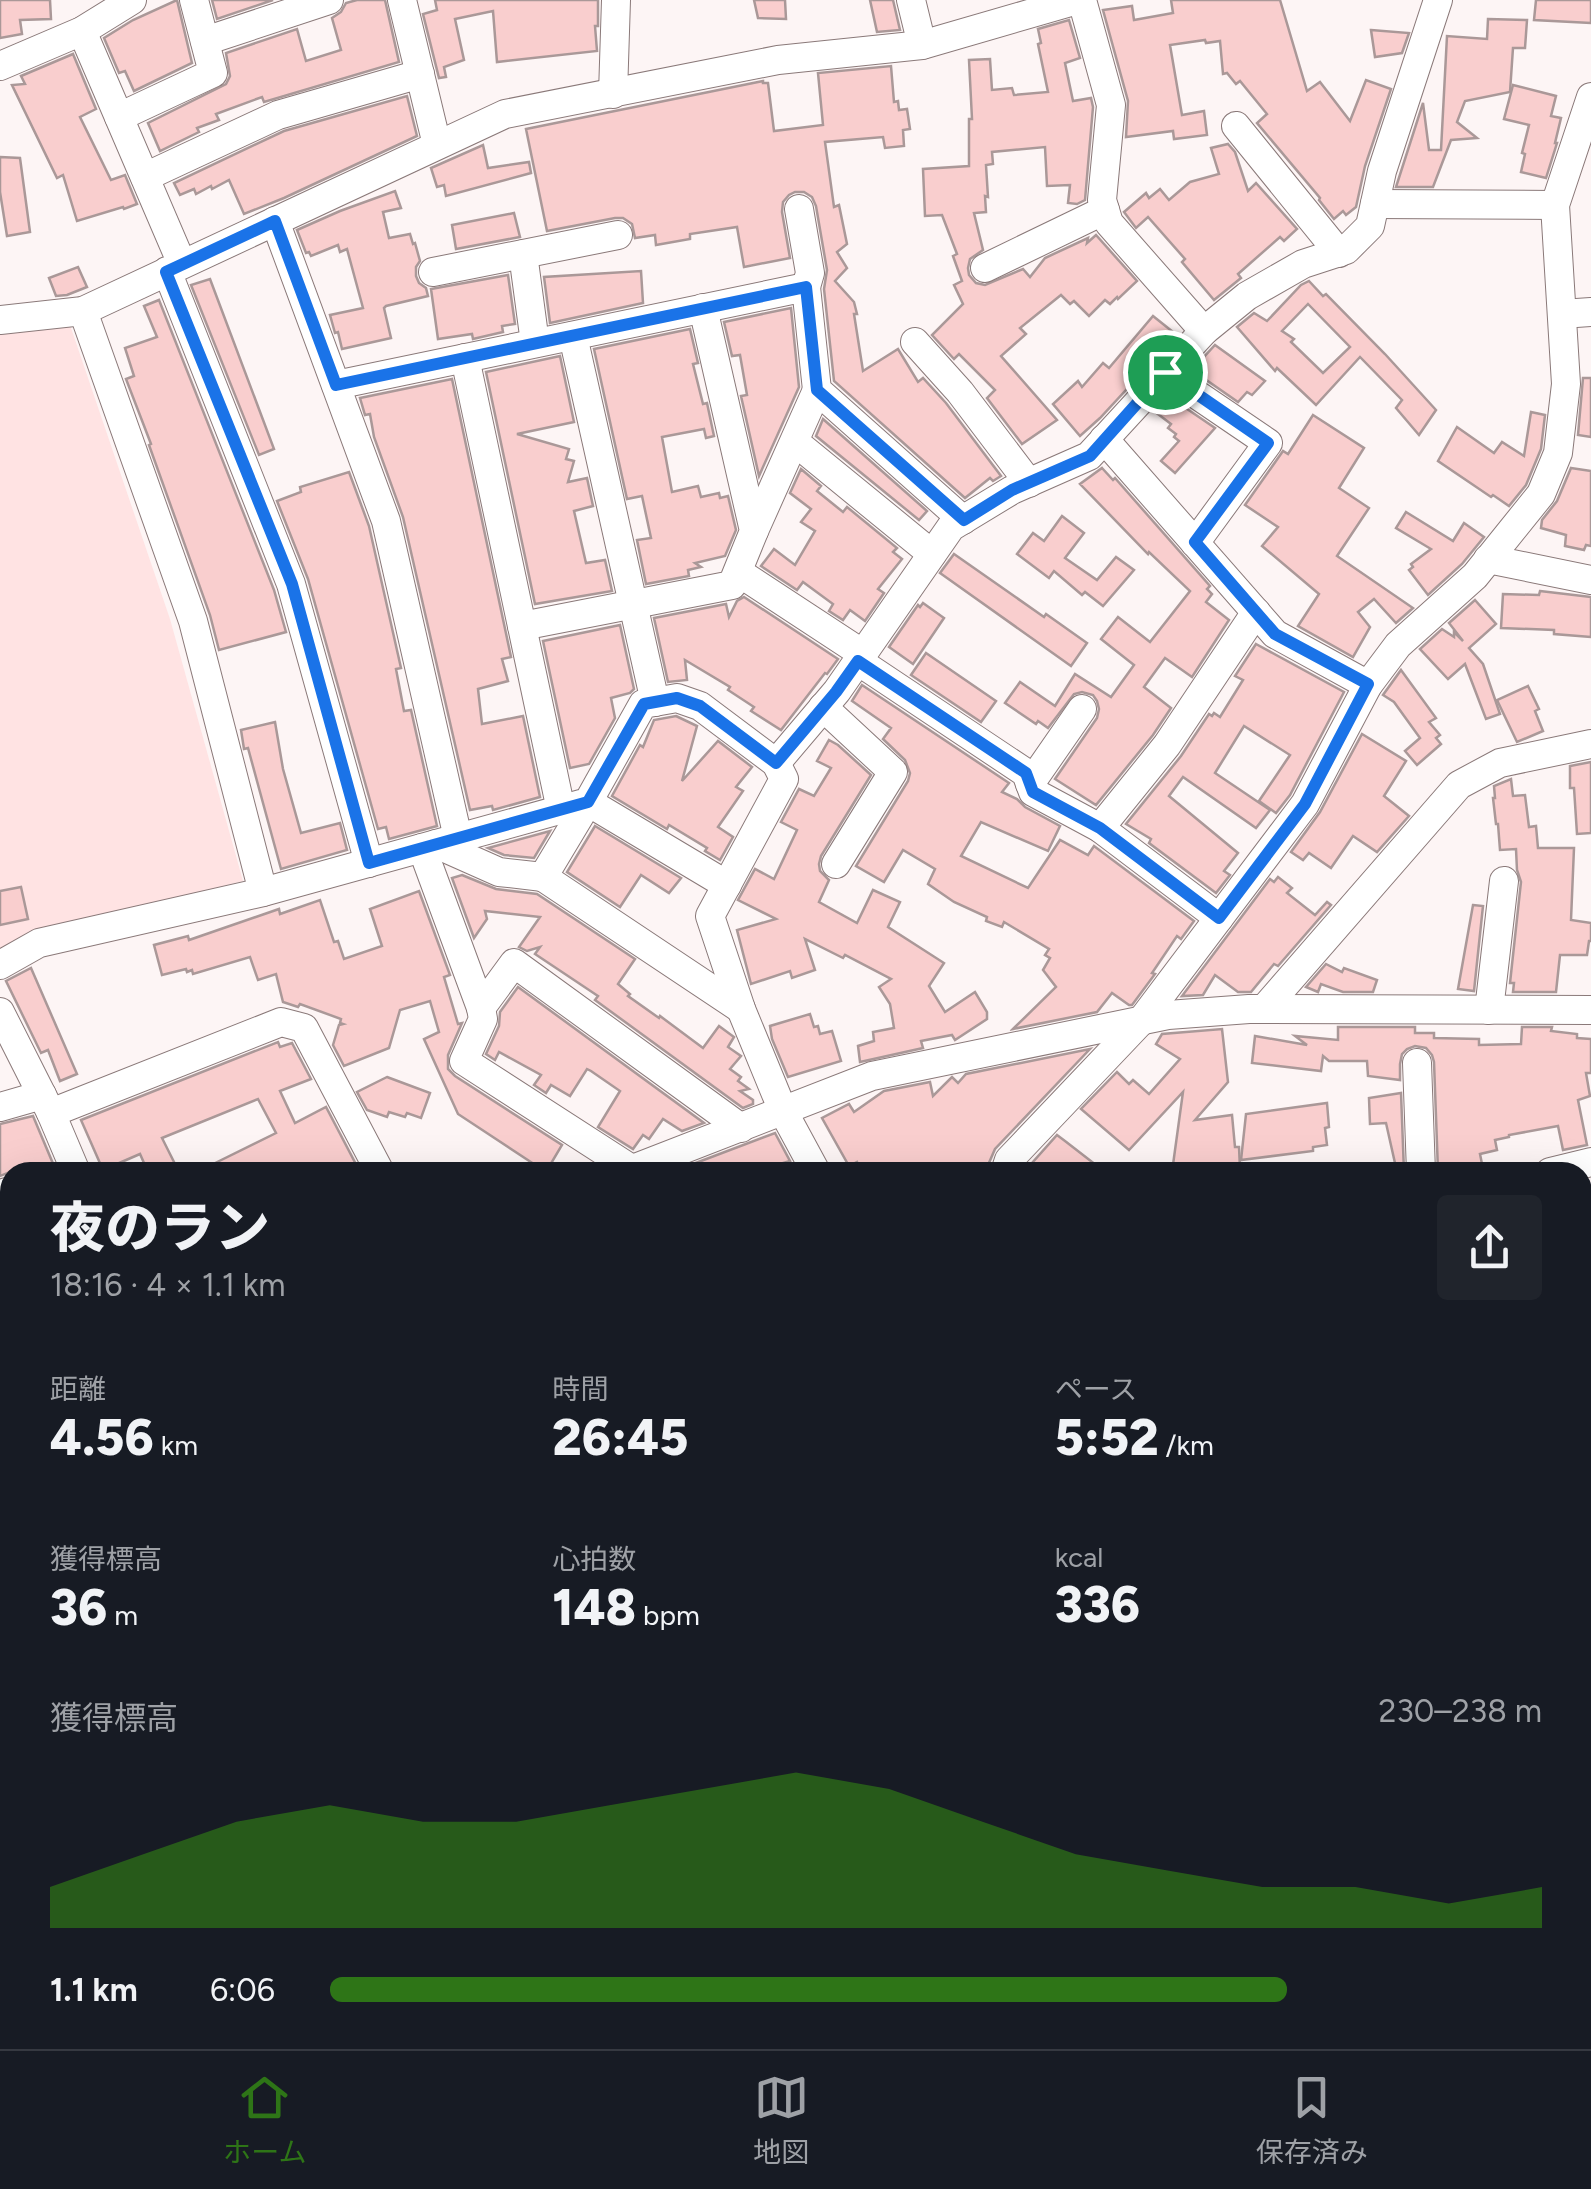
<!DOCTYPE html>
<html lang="ja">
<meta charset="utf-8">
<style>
body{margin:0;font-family:Figtree,"Noto Sans JP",sans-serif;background:#20242c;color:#f1f3f6;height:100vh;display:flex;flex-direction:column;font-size:38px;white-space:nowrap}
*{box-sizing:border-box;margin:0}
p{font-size:32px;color:#9ea1a6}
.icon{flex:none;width:55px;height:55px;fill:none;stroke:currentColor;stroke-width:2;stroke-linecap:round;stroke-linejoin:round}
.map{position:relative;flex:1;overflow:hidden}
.drawer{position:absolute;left:0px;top:1162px;width:1592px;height:888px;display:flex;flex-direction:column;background:#171b24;border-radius:30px 30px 0 0;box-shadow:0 10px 40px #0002}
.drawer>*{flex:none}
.pin{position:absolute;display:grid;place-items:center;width:85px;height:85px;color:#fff;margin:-42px;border:5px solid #fff;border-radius:50%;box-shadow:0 2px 10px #0007}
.round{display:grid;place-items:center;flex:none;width:105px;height:105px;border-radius:10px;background:#20242c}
.summary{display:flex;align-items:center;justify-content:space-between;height:170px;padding:0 50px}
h1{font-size:55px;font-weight:800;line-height:75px}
.stats{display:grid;grid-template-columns:repeat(3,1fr);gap:15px;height:170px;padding:10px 50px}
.stats div{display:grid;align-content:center}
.stats b{font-size:50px;font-weight:800}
.stats small{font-size:28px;font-weight:400}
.stats p{font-size:28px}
.chart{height:280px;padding:20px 50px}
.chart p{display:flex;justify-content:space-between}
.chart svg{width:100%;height:180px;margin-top:10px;fill:#2e7517;opacity:.7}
ul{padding:0 50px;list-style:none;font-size:32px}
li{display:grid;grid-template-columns:160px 120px 1fr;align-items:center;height:75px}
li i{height:25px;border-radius:12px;background:#2e7517}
.tabs{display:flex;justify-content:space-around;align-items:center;height:140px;border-top:2px solid #363941;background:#171b24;font-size:28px;color:#9ea1a6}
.tabs a{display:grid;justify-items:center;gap:5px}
.tabs .selected{color:#2e7517}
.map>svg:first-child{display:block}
.built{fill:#ffe3e3}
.green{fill:#f6adae}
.building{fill:#f9cece;stroke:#aa9898;stroke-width:2.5;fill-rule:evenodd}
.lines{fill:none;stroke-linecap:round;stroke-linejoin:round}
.minor-casing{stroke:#8a7979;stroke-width:30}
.major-casing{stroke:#3e702d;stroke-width:35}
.minor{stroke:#fff;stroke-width:28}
.major{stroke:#94c486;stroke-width:32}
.route-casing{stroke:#fff;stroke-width:20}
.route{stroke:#1a73e8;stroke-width:12}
</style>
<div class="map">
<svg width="1591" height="2049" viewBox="0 0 1591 2049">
<rect width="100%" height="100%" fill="#fdf5f5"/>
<polygon class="built" points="70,325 170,619 243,881 27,935 0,948 0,334"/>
<polygon class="green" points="1591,1628 1591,2049 1230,2049 1231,2040 1582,2040 1582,1644"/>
<g class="building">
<polygon points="0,0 50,0 51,19 20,20 22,34 0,38"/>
<polygon points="177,0 192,63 134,91 125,71 119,73 104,38 133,20"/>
<polygon points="212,0 273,0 217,19"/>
<polygon points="357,0 385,0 399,62 264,102 262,97 216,114 219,120 197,128 199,132 160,151 148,123 226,84 230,76 226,53 297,29 306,61 341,50 332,18 341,12 346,3"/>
<polygon points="435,0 598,0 598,26 595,26 597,51 497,62 493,11 455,19 464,60 444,67 446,77 439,78 423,14 437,10"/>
<polygon points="754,0 785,0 786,19 758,18"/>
<polygon points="870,0 893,0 900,30 877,32"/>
<polygon points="1171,0 1280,0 1307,91 1320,82 1350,121 1366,80 1391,89 1365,166 1356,207 1346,215 1343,211 1334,219 1319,200 1320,198 1257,123 1267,114 1240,81 1236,84 1227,73 1223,74 1220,41 1206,43 1205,40 1170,45 1182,115 1204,111 1207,135 1174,139 1173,131 1126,137 1128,101 1103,10 1132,6 1134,20 1173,13"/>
<polygon points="1536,0 1591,0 1591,23 1534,20"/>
<polygon points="1488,19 1527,20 1525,48 1513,48 1510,92 1465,101 1457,122 1477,138 1451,140 1433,187 1396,187 1423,103 1429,150 1441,150 1447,36 1487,39"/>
<polygon points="1069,20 1080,58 1065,63 1073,101 1091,98 1093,107 1085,200 1077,204 1068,203 1070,185 1047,186 1045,147 992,152 993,164 986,165 988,197 985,196 986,212 974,213 983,250 970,259 968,268 969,275 976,283 985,285 1023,269 1030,277 1045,258 1088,238 1087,243 1096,235 1137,281 1118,299 1117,297 1110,304 1105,300 1089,316 1074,301 1070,304 1061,295 1020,328 1026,334 1001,356 1057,420 1022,444 987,398 995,390 959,354 954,359 932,335 963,304 954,285 962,281 953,256 957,254 942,215 925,216 923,169 969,166 969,119 972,119 969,60 990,59 992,90 1012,88 1014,95 1048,92 1038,44 1041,43 1038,29"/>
<polygon points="1371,30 1409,33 1402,53 1375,57"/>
<polygon points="73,54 96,109 80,117 111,180 125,175 137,204 124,209 123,207 77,221 63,175 57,178 12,85 25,84 21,76"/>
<polygon points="891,66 894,102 898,101 899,110 907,109 910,129 903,130 904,146 885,148 883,137 825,142 834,207 839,205 847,244 837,252 847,268 835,281 854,302 857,314 854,314 863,371 898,349 918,382 923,378 946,403 1001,476 993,481 990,478 965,498 834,381 824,289 827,270 816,206 812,197 804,192 795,192 789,195 783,202 782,212 790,258 744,267 737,227 690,234 690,239 656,245 655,235 635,238 632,224 623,218 615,218 547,231 526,129 763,81 763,83 768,83 774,131 823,125 818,73"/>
<polygon points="1513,85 1556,96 1551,116 1561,118 1555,143 1557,143 1546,178 1521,172 1525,154 1522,153 1529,125 1504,119"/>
<polygon points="407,96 417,136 284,198 244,214 229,180 212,189 211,186 196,194 194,189 180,195 174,183 284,131"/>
<polygon points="1228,144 1235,152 1248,191 1256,183 1297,229 1284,241 1280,237 1238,274 1241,278 1214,300 1182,262 1185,259 1148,217 1136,228 1124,212 1146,193 1149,198 1160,189 1169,200 1190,182 1219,174 1211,148"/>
<polygon points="483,145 488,168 529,162 531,173 446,196 444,185 437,187 431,168"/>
<polygon points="0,157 20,158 30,232 7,236 0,192"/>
<polygon points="395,191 401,208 383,212 389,238 410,234 413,244 415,243 420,261 416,267 416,276 419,283 426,288 428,296 386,306 384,308 391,338 342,349 338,332 335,333 330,315 363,308 347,249 340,252 338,245 311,256 309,252 306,253 297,230 340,211"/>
<polygon points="514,213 520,237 456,249 452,225"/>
<polygon points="78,267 87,287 67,295 56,296 49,278"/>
<polygon points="641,271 643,303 550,323 544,277"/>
<polygon points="508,275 515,324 502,326 503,332 473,339 472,334 438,339 431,289"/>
<polygon points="210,279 274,449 259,455 191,285"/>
<path d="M1309 281 1323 296 1326 294 1385 354 1436 410 1419 435 1396 408 1402 400 1360 357 1316 405 1277 368 1275 371 1237 327 1254 313 1267 321 1301 285ZM1308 304 1350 347 1323 373 1291 342 1294 339 1282 331Z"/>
<polygon points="159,300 274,590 286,632 219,650 210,615 149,445 151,444 126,379 134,376 125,348 157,337 144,306"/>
<polygon points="791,308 799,387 759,476 741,396 747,395 740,355 732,356 724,322"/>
<polygon points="1153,316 1173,332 1149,365 1100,418 1080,436 1053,404 1078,381 1082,387 1103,363 1109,368"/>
<polygon points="690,329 698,363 693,364 703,404 707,403 714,436 706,438 704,429 662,437 672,492 698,486 701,497 719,493 720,498 728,496 736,530 725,556 695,563 701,567 688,570 689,576 646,584 637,540 651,538 642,496 627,499 594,349"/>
<polygon points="1215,345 1265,381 1252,395 1247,392 1238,402 1192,370"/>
<polygon points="560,356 574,422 517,434 569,449 566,459 574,461 568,482 587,478 593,506 574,511 586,563 605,560 612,591 535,604 486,372"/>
<polygon points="1583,378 1591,378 1591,437 1578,435"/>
<polygon points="452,379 511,657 502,659 508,681 478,689 482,724 523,716 540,797 493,810 492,806 470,810 403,517 374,437 370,414 365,415 360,398"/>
<polygon points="1168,396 1215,428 1175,473 1161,461 1179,441 1174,437 1176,434 1168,428 1171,424 1154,411"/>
<polygon points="1531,412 1545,415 1541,449 1526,485 1509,506 1493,495 1491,497 1438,461 1457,427 1494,453 1502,442 1524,456"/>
<polygon points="1313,415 1364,448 1339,488 1369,508 1337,556 1413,608 1396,623 1374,599 1358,612 1370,627 1353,657 1298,626 1319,594 1262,546 1278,527 1245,505 1283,451 1288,454"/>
<polygon points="823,419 927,511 919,520 816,436"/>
<polygon points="1102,468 1113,480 1115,478 1210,586 1207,589 1212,594 1206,602 1229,620 1192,677 1165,658 1144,687 1171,708 1153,735 1096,805 1055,779 1097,718 1099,709 1097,701 1093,695 1082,692 1074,694 1048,728 1038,721 1036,724 1005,703 1020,682 1055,706 1075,674 1111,697 1134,665 1101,639 1118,617 1150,642 1190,591 1149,552 1148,554 1080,484"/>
<polygon points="1571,468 1591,471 1591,546 1586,545 1584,550 1565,546 1566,535 1541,528 1542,520 1557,501"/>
<polygon points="801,469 821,486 817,491 843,512 847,507 897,548 893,552 902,559 878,589 884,593 865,621 850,610 843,620 829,611 833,604 803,582 797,590 761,566 774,549 795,565 815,531 801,522 811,509 790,493"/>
<polygon points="349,472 369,526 401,668 396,669 404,711 411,710 437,826 389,839 386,827 378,829 308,579 277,501 301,492 300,487"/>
<polygon points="1406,512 1453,541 1464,523 1484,537 1462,564 1428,595 1409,570 1413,567 1411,564 1431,549 1396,528"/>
<polygon points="1062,516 1084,533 1065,558 1097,580 1116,557 1134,570 1103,606 1085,592 1082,595 1054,571 1049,578 1017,554 1033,533 1044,541"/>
<polygon points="954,554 1044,617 1046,614 1087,643 1071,666 940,573"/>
<polygon points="1540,591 1591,597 1591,637 1554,634 1554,630 1501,628 1503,594 1539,595"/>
<polygon points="744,597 838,659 827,674 825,673 781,730 751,711 754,707 728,690 730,687 685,660 687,680 668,682 654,618 726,604 729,617 737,601"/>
<polygon points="1475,600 1496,624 1469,648 1483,664 1500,714 1486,719 1465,664 1448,679 1420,649 1442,629 1454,637 1454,632 1463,641 1449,623"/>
<polygon points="923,603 944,618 913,664 889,647 918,605 920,607"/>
<polygon points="620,625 634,689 630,693 611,698 615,718 589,764 570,768 543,641"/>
<polygon points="1256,644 1344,692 1290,795 1276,813 1259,801 1290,755 1244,726 1215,773 1270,810 1256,828 1183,777 1169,796 1238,853 1224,871 1230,875 1216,893 1149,843 1151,839 1126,824 1181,756 1209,714 1212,716 1214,713 1220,717 1243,680 1235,676"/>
<polygon points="926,653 996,701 981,722 911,675"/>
<polygon points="1401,670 1436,718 1429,722 1440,735 1436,738 1441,744 1417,765 1405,751 1420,738 1394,702 1383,695"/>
<polygon points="862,685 1009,783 1002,792 1017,799 1025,807 1060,826 1048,851 981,822 961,856 1028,888 1060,840 1088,855 1094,846 1194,921 1181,939 1177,936 1152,973 1155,974 1132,1005 1129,1005 1112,993 1097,1012 1013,1029 1056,987 1043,970 1050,958 1045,955 1049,949 1004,922 1002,927 986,921 987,917 954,902 928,884 935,869 903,850 884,882 856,866 908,781 910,773 905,760 883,739 891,728 852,701"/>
<polygon points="1528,686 1539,709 1535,711 1543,731 1517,742 1497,700"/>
<polygon points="676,716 697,726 682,781 718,741 752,767 736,787 743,791 718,827 733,837 720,860 705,851 707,848 669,825 667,829 612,796 640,745 643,747 654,720"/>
<polygon points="275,722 283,769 301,833 340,823 347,850 281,869 248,748 244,749 241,730"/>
<polygon points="1362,734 1406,761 1384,796 1409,816 1377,852 1353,836 1331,868 1309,853 1303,860 1291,852 1320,812"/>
<polygon points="829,740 838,745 871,775 821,856 819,864 820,871 829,880 819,902 857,923 873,890 900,902 888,927 944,963 929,986 945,1012 975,992 987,1012 987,1019 955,1040 952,1035 921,1041 923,1048 860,1062 858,1046 874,1041 873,1032 894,1028 890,1004 879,987 891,979 845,955 843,958 805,939 815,970 792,978 790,971 751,984 737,930 776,919 738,900 755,869 774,879 797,830 781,822 799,789 814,796 831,768 817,761"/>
<polygon points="1591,762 1591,833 1577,834 1574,788 1570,788 1570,766"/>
<polygon points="1511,779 1513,796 1525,795 1529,827 1536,826 1538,848 1574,848 1571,920 1591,923 1591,941 1589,941 1587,955 1560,955 1556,992 1513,992 1514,983 1510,983 1521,882 1517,870 1516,849 1500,850 1498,824 1496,824 1493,798 1495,798 1494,786"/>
<polygon points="595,826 681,878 669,893 641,875 620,907 567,872"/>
<polygon points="550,831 534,858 504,855 488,848"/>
<polygon points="462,875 496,889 537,894 635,959 618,984 630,994 628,996 659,1018 660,1016 703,1048 719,1026 734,1037 728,1047 741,1056 730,1069 741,1077 738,1081 749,1089 740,1091 753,1100 753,1104 743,1108 595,1000 598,996 535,954 540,947 527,951 519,947 540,917 485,911 487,919 474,938 452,878"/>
<polygon points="1278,877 1292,888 1287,893 1315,915 1327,902 1331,905 1278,966 1274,964 1251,992 1238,992 1215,975 1203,995 1182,996 1270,879 1274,882"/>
<polygon points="21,887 28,919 0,925 0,891"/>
<polygon points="419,891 450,975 444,977 458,1024 462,1023 448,1055 448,1069 455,1076 562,1145 546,1172 458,1114 424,1039 439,1032 430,1001 400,1010 389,1048 344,1066 333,1045 339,1025 343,1024 340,1023 341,1019 300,1004 298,1007 283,1002 276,974 258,980 250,957 193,974 192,970 187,972 186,969 162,975 154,945 188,936 189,940 279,909 280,914 320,900 334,942 338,941 344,959 382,946 370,909"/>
<polygon points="1473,905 1483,906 1474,991 1458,989"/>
<polygon points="1326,964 1342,972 1344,968 1377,980 1373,992 1343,992 1321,984 1318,992 1306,987"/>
<polygon points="31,968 77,1074 60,1081 48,1050 41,1053 6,981"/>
<polygon points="518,987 704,1123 682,1131 663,1119 649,1139 643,1135 633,1149 598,1127 620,1091 591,1071 587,1069 570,1096 551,1085 546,1093 534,1085 541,1075 499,1052 495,1060 486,1054 499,1026 500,1012"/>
<polygon points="810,1014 814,1027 818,1026 820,1034 832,1031 841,1061 788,1077 772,1039 770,1026"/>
<polygon points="1338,1027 1415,1027 1415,1033 1434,1033 1434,1038 1479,1039 1479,1045 1521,1044 1522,1027 1552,1027 1551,1031 1577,1034 1577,1038 1591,1039 1591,1073 1586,1073 1590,1096 1578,1100 1587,1145 1563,1150 1558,1126 1509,1135 1509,1137 1495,1140 1497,1150 1480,1154 1482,1164 1438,1171 1434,1062 1432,1055 1426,1048 1415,1046 1407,1049 1402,1054 1400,1064 1400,1080 1368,1076 1367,1061 1329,1061 1323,1056 1321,1071 1252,1063 1255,1036 1307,1045 1295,1036 1338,1040"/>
<polygon points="1222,1029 1228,1082 1195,1120 1232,1115 1235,1147 1239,1147 1240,1169 1215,1172 1172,1172 1183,1092 1129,1150 1081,1109 1117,1072 1129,1084 1133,1080 1149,1094 1180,1059 1156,1044 1162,1034"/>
<polygon points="278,1042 280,1047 292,1043 311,1079 280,1091 295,1123 326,1107 360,1172 197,1172 276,1133 258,1099 162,1138 179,1172 148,1172 140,1154 103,1170 81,1120"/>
<polygon points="1090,1049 995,1149 985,1172 862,1172 857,1162 849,1166 822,1118 849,1104 854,1112 884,1091 930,1082 933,1096 952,1077 958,1083 966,1074"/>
<polygon points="387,1077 430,1093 421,1118 407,1113 405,1117 389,1112 387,1117 367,1110 357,1092"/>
<polygon points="1401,1093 1404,1172 1397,1172 1386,1123 1370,1124 1369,1098"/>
<polygon points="1327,1103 1329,1127 1325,1128 1327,1145 1313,1147 1313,1151 1241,1160 1246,1114"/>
<polygon points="33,1116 54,1166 29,1172 10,1172 0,1176 0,1124"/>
<polygon points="775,1133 790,1161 783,1163 787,1172 672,1172"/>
<polygon points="1057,1135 1065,1141 1105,1172 1024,1172"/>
</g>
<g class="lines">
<g class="minor-casing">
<g id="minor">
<polyline points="402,0 437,145"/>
<polyline points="911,0 922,45"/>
<polyline points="1082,0 1111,105 1102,200 1109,223 1204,331"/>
<polyline points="82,31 182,264"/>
<polyline points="205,41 329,0"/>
<polyline points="0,66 82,31 132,0"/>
<polyline points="613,94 616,0"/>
<polyline points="119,117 213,73 194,0"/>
<polyline points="1236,126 1339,253"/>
<polyline points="145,177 278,115 420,74"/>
<polyline points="1375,204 1555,205"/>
<polyline points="799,209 810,273 806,287"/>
<polyline points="275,221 386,521 458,838"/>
<polyline points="523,254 535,343"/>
<polyline points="985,268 1105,210"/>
<polyline points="167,271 291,584 369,863"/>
<polyline points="433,272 618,235"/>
<polyline points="83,311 193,621 263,892"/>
<polyline points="1562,314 1591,312"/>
<polyline points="0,320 83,311 505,114 778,60 922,45 1077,0"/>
<polyline points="573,336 655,702"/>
<polyline points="915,342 960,392 1029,483"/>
<polyline points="465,358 561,810"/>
<polyline points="1165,373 1268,443 1195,543"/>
<polyline points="336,385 806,287 817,390 963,520"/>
<polyline points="1104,439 1275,634 1368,685"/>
<polyline points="795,442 932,554"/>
<polyline points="754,531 817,390"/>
<polyline points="1488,559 1591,580"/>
<polyline points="738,572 863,654"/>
<polyline points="522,626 732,585 754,531 703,308"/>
<polyline points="858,661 1026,773 1033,792 1100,828 1219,918"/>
<polyline points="823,707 893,772 836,864"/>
<polyline points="776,763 837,691 951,527 1012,490 1089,456 1204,331 1247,296 1303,264 1346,250 1370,226 1382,171 1438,0"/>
<polyline points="1030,784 1082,709"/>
<polyline points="1100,828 1167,745 1256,612"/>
<polyline points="436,844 499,872 543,877 588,802 727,885"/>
<polyline points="422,848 481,1008 514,963 741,1128"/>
<polyline points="543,877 741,1009"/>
<polyline points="0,965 39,943 263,892 588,802 643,704 677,698 700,706 776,763 784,779 710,916 741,1009 783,1111 816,1172"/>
<polyline points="481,1008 483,1019 464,1061 633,1170"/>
<polyline points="1264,1009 1459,785 1500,763 1591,744"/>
<polyline points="1489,1010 1504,881"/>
<polyline points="0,1012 51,1113 76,1172"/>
<polyline points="1417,1063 1421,1172"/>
<polyline points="0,1107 42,1095"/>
<polyline points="51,1113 281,1022 304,1028 380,1172"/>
<polyline points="625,1172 872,1076 1168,1015 1249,1009 1591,1010"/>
<polyline points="1005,1172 1009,1160 1142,1020 1305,804 1368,685 1398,645 1475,576 1541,494 1558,453 1566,384 1555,205 1591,97"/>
<polyline points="1550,1172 1591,1162"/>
<polyline points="0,1194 10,1191"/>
<polyline points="0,1310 10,1306"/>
<polyline points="1582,1316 1591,1317"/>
<polyline points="1582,1367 1591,1342"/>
<polyline points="0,1412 10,1409"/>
<polyline points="1582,1465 1591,1474"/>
<polyline points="0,1776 10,1773"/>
<polyline points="538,2040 543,2049"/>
<polyline points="905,2040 909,2049"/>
<polyline points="1150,2040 1153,2049"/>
</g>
</g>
<g class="major-casing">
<g id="major">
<polyline points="1582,1536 1591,1534"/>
<polyline points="0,1912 10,1910"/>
</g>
</g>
<use href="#minor" class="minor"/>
<use href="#major" class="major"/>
</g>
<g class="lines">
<g class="route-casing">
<polygon id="route" points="275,221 336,385 806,287 817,390 964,520 1012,490 1090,456 1165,372 1268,443 1195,542 1275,634 1368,684 1305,804 1219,918 1100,828 1033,792 1026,773 858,661 836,692 776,763 700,706 677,698 644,704 588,802 369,863 292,584 166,272"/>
</g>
<use href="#route" class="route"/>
</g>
</svg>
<div class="pin" style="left:1165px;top:372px;background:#1e9e55"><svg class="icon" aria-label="arrive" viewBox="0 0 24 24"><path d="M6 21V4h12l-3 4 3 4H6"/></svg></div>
<section class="drawer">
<div class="summary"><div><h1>夜のラン</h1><p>18:16 · 4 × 1.1 km</p></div><a class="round"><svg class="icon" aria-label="share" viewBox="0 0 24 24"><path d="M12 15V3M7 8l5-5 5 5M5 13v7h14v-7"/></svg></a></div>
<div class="stats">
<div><p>距離</p><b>4.56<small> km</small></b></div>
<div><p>時間</p><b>26:45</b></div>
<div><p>ペース</p><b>5:52<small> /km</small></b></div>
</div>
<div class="stats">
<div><p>獲得標高</p><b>36<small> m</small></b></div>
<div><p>心拍数</p><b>148<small> bpm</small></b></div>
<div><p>kcal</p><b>336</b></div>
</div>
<div class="chart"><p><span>獲得標高</span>230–238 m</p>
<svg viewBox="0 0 160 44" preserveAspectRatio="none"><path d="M0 44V34L10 26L20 18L30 14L40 18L50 18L60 14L70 10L80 6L90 10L100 18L110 26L120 30L130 34L140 34L150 38L160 34V44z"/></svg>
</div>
<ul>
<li><b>1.1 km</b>6:06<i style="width:79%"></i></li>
</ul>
</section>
</div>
<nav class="tabs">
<a class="selected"><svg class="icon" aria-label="home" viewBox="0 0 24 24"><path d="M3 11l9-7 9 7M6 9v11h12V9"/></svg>ホーム</a>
<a><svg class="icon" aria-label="map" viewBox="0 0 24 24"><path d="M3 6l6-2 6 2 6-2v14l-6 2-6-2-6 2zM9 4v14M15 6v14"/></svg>地図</a>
<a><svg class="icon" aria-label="saved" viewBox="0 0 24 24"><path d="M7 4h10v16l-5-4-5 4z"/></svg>保存済み</a>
</nav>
